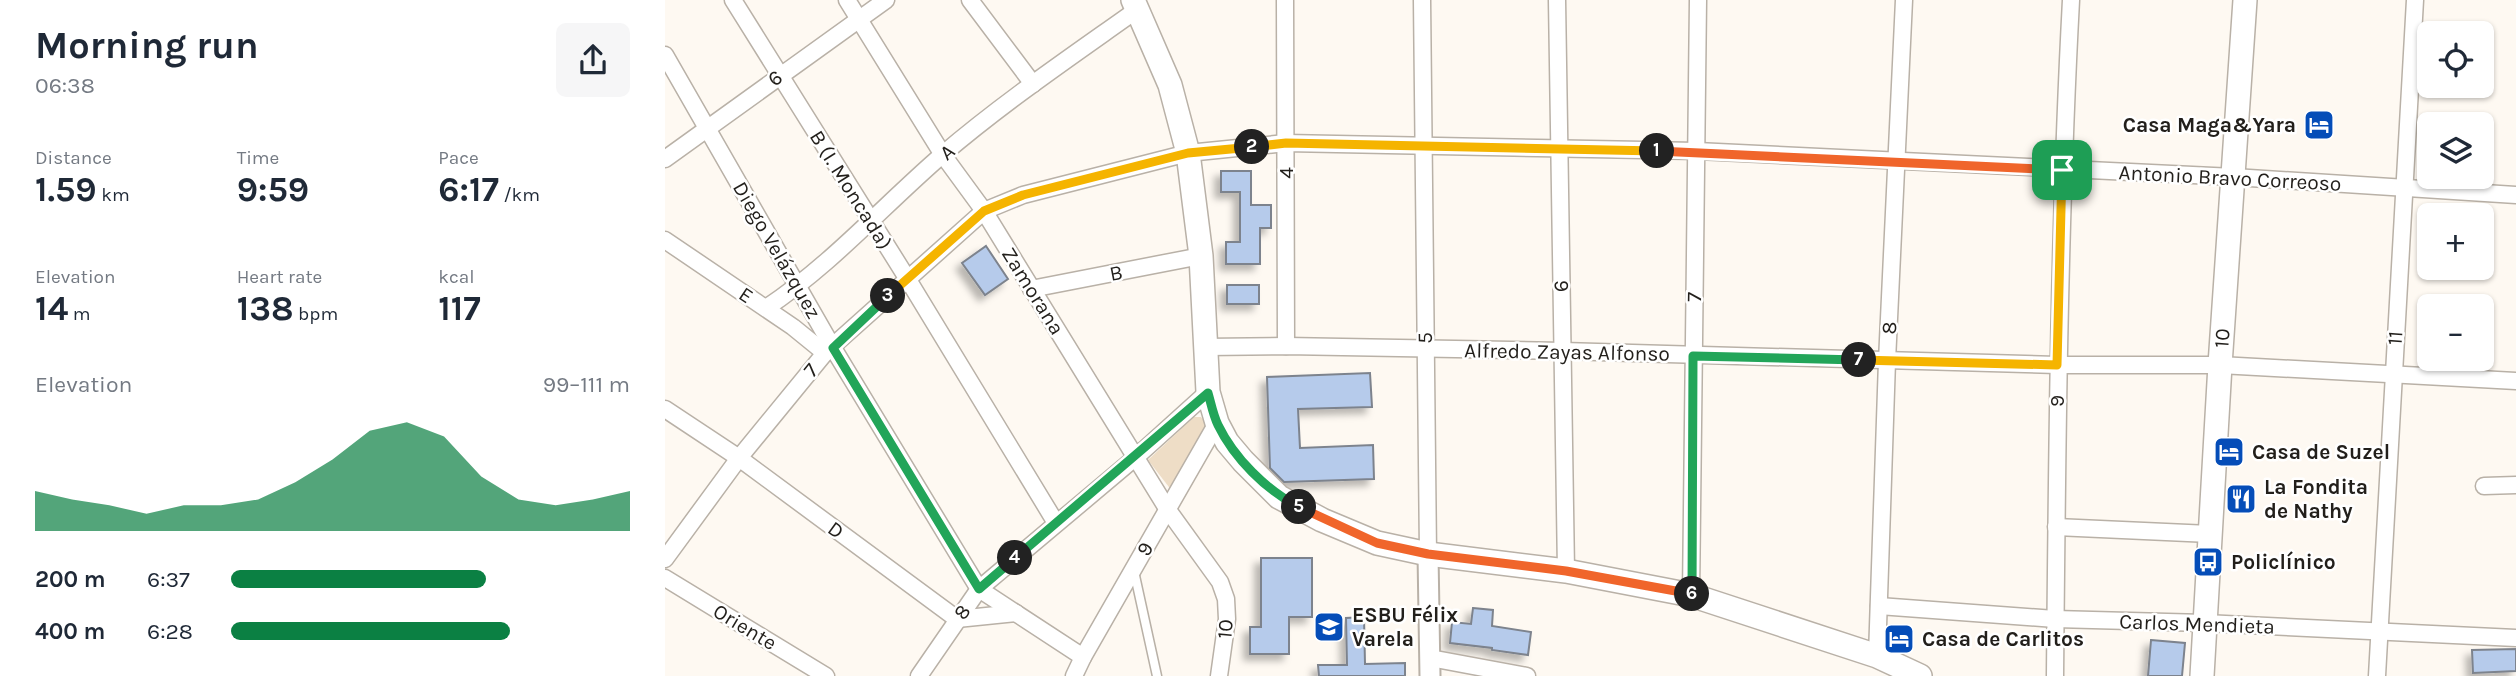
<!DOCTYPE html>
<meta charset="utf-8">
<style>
body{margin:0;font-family:Karla,sans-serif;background:#f6f6f7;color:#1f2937;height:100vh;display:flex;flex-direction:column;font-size:26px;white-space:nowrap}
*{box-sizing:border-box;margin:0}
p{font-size:23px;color:#747a83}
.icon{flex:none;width:38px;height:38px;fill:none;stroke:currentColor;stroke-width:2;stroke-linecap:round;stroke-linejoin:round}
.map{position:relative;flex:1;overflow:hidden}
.drawer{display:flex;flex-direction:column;background:#fff;width:665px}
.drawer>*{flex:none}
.controls{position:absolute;left:1752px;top:21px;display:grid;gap:14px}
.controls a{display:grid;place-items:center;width:77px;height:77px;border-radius:10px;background:#fff;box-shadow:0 2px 5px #0004;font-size:35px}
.pin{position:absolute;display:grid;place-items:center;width:60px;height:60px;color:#fff;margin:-30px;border-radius:14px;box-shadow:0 4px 10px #0006}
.km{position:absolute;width:35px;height:35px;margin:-18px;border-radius:50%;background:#222;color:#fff;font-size:19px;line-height:35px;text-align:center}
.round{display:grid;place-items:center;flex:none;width:74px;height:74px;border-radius:10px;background:#f6f6f7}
.overview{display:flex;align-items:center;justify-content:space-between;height:119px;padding:0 35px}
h1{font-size:38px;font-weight:700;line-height:52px}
.stats{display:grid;grid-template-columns:repeat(3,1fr);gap:10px;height:119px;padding:7px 35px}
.stats div{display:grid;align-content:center}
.stats b{font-size:35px;font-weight:700}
.stats small{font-size:19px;font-weight:400}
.stats p{font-size:19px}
.chart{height:196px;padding:14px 35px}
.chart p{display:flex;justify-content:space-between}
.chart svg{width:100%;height:126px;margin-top:7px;fill:#0b8043;opacity:.7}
ul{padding:0 35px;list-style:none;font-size:23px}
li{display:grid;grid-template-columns:112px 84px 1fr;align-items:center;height:52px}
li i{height:18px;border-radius:9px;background:#0b8043}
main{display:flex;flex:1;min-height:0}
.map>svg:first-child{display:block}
.green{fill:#eeddc6}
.building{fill:#b6cbeb;stroke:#7d838d;stroke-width:2;filter:url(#shadow)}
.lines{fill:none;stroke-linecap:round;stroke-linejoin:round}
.service-casing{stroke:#b9b1a7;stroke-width:11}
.minor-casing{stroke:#b9b1a7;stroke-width:19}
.tertiary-casing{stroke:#b9b1a7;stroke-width:23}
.secondary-casing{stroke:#b9b1a7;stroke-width:26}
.service{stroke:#fff;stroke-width:8}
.minor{stroke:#fff;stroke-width:16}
.tertiary{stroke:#fff;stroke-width:19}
.secondary{stroke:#fff;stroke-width:23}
.split-1-casing{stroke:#fff;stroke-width:14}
.split-2-casing{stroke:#fff;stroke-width:14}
.split-3-casing{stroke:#fff;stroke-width:14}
.split-4-casing{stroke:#fff;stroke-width:14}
.split-5-casing{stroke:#fff;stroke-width:14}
.split-6-casing{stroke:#fff;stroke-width:14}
.split-7-casing{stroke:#fff;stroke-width:14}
.split-8-casing{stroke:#fff;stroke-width:14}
.split-1{stroke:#f0652b;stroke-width:9}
.split-2{stroke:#f5b400;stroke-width:9}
.split-3{stroke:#f5b400;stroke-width:9}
.split-4{stroke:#22a559;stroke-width:9}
.split-5{stroke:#22a559;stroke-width:9}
.split-6{stroke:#f0652b;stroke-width:9}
.split-7{stroke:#22a559;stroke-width:9}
.split-8{stroke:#f5b400;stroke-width:9}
.labels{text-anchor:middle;stroke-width:5;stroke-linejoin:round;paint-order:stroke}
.street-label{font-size:21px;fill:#221f1b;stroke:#fff}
.poi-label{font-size:21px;font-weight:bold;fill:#221f1b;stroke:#fff;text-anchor:start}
</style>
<main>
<section class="drawer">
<div class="overview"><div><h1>Morning run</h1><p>06:38</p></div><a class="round"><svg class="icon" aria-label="share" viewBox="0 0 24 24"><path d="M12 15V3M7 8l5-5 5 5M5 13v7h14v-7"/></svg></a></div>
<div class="stats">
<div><p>Distance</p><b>1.59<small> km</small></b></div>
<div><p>Time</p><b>9:59</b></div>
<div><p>Pace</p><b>6:17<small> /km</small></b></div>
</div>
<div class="stats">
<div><p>Elevation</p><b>14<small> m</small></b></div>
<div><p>Heart rate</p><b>138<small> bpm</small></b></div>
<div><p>kcal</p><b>117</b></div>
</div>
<div class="chart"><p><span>Elevation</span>99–111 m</p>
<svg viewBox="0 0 160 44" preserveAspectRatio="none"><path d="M0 44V30L10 33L20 35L30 38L40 35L50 35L60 33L70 27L80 19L90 9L100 6L110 11L120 25L130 33L140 35L150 33L160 30V44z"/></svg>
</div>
<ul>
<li><b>200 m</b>6:37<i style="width:64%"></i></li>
<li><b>400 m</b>6:28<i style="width:70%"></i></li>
</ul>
</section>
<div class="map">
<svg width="1851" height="676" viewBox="0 0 1851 676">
<defs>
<filter id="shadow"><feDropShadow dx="-6" dy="6" stdDeviation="3.5" flood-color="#0004"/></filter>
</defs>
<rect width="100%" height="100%" fill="#fef9f2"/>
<polygon class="green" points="529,417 536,417 541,423 539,437 507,491 483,460"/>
<g class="building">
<polygon points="556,171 586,171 586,205 606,205 606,228 595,228 595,264 561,264 561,242 575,242 575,192 556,192"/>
<polygon points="321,246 343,279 320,295 297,263"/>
<rect x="562" y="285" width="32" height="19"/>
<polygon points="705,373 707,407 633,409 635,448 708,445 709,479 619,482 605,468 602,377"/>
<polygon points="596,558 647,558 647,617 624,617 624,654 585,654 585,627 596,627"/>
<polygon points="808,608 828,610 827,626 866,632 863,655 827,650 827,648 785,643 787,622 806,624"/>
<polygon points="699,617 700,664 740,663 740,676 654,676 653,665 682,665 681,618"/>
<polygon points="1486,640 1520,643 1517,676 1483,676"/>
<polygon points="1851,649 1851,671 1808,673 1807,650"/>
</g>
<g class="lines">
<g class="service-casing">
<polyline id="service" points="469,571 492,676"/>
</g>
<g class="minor-casing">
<g id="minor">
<polyline points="68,0 242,278 391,523"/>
<polyline points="182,0 278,155 319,211 503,510 555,582 561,599 562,619 554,676"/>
<polyline points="305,0 368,84"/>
<polyline points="620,0 621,346"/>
<polyline points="757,0 763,554"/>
<polyline points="892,0 901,571"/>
<polyline points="0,55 168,348 314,589 418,657"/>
<polyline points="0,159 221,0"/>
<polyline points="0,240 128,327 160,353"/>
<polyline points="366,289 536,256"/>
<path d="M101 308C166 265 218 206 277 155 339 102 407 56 473 9"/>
<polyline points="540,347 621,346 898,351 1392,365 1555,365 1851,381"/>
<polyline points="0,409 74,458 292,619 351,613"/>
<polyline points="1819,486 1851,485"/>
<polyline points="1391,527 1545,534"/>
<polyline points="0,559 74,458 160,353 319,211 358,195 523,153 621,143 1032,151 1569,177 1851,195"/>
<polyline points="0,578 161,676"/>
<polyline points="1026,595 1033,0"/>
<polyline points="1214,606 1390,619 1540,623 1851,638"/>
<polyline points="1212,656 1222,361 1239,0"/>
<polyline points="765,658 862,676"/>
<polyline points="254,676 314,589 471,457 543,392"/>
<polyline points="409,676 418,657 552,423"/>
<path d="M1390 676C1392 450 1394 225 1406 0"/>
<polyline points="1712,676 1750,0"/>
</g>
</g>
<g class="tertiary-casing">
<polyline id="tertiary" points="763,554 765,676"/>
</g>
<g class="secondary-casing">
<g id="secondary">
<polyline points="468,0 505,85 523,153 536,256 543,392 552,423 562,442 578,461 614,497 657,520 712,543 763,554 901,571 1026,595 1212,656 1255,676"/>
<polyline points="1537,676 1555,365 1580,0"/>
</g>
</g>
<use href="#service" class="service"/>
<use href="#minor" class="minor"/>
<use href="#tertiary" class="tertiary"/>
<use href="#secondary" class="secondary"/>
</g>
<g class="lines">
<g class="split-1-casing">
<polyline id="split-1" points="992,151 1397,170"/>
</g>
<g class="split-2-casing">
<polyline id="split-2" points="587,147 621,143 992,151"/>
</g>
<g class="split-3-casing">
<polyline id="split-3" points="223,296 319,211 358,195 523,153 587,147"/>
</g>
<g class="split-4-casing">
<polyline id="split-4" points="223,296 168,348 314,589 350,558"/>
</g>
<g class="split-5-casing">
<path id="split-5" d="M350 558 543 393C546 403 548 415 553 425 569 458 601 490 634 507"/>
</g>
<g class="split-6-casing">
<polyline id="split-6" points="634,507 712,543 763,554 901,571 1027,594"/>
</g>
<g class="split-7-casing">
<polyline id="split-7" points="1027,594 1028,356 1194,360"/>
</g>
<g class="split-8-casing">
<polyline id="split-8" points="1194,360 1392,365 1397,170"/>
</g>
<use href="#split-1" class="split-1"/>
<use href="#split-2" class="split-2"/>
<use href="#split-3" class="split-3"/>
<use href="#split-4" class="split-4"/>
<use href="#split-5" class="split-5"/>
<use href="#split-6" class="split-6"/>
<use href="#split-7" class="split-7"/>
<use href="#split-8" class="split-8"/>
</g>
<defs>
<g id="hotel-square" transform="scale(1.575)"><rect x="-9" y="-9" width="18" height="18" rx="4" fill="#054db8" stroke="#fff"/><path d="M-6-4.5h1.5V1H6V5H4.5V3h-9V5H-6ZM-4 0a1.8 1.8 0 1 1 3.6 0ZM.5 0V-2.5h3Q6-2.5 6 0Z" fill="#fff"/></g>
<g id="restaurant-square" transform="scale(1.575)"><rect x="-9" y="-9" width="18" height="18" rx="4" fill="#054db8" stroke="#fff"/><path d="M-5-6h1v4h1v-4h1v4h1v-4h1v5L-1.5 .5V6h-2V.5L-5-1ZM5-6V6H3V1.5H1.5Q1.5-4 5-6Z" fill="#fff"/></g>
<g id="bus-square" transform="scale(1.575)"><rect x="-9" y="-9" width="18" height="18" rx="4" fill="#054db8" stroke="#fff"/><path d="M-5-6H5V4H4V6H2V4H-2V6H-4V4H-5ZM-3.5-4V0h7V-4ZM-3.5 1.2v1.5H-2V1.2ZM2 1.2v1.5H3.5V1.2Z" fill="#fff"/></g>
<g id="school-square" transform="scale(1.575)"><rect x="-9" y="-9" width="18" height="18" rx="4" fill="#054db8" stroke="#fff"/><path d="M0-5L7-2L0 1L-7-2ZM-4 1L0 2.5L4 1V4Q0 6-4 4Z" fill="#fff"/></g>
</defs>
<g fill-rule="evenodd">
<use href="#hotel-square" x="1654" y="125"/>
<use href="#hotel-square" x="1564" y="452"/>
<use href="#restaurant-square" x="1576" y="499"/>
<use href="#bus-square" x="1543" y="562"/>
<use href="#school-square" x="664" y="627"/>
<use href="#hotel-square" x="1234" y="639"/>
</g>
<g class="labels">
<g class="street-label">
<text transform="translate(110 78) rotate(-36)" y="7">6</text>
<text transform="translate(282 152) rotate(-40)" y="7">A</text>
<text transform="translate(621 173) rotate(-90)" y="7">4</text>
<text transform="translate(1565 178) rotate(3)" y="7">Antonio Bravo Correoso</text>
<text transform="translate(186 190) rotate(58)" y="7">B (I. Moncada)</text>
<text transform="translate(112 250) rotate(60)" y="7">Diego Velázquez</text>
<text transform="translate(451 273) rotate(-11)" y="7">B</text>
<text transform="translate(896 286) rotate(-91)" y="7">6</text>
<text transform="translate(368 291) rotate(58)" y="7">Zamorana</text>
<text transform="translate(81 295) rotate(34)" y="7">E</text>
<text transform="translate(1029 297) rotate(-89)" y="7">7</text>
<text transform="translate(1224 328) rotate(-87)" y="7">8</text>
<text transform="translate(760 338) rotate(-91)" y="7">5</text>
<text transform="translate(1557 338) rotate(-86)" y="7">10</text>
<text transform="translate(1730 338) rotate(-86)" y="7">11</text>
<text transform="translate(902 352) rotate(1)" y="7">Alfredo Zayas Alfonso</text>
<text transform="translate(146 370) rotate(-51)" y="7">7</text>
<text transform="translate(1392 401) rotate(-90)" y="7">9</text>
<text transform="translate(171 530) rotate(36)" y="7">D</text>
<text transform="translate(480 549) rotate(-59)" y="7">9</text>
<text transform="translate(297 612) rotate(-55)" y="7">8</text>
<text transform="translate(1532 624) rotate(2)" y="7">Carlos Mendieta</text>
<text transform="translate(80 627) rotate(31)" y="7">Oriente</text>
<text transform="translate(560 629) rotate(-85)" y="7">10</text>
</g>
<g class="poi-label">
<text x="1631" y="132" text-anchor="end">Casa Maga&amp;Yara</text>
<text x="1587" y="459">Casa de Suzel</text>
<text x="1599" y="494">La Fondita<tspan x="1599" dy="24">de Nathy</tspan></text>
<text x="1566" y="569">Policlínico</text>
<text x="687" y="622">ESBU Félix<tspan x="687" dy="24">Varela</tspan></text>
<text x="1257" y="646">Casa de Carlitos</text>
</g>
</g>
</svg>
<div class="controls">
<a><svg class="icon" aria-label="locate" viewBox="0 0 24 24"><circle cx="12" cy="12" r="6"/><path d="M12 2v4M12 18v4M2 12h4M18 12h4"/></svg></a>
<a><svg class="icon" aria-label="layers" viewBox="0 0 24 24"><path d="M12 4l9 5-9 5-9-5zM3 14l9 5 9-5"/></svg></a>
<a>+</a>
<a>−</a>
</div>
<div class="pin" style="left:1397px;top:170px;background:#1e9e55"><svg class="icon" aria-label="arrive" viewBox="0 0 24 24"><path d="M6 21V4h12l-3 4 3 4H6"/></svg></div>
<b class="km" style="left:992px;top:151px">1</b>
<b class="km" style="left:587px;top:147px">2</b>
<b class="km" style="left:223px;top:296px">3</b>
<b class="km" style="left:350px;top:558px">4</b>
<b class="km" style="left:634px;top:507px">5</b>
<b class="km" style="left:1027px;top:594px">6</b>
<b class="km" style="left:1194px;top:360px">7</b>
</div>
</main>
